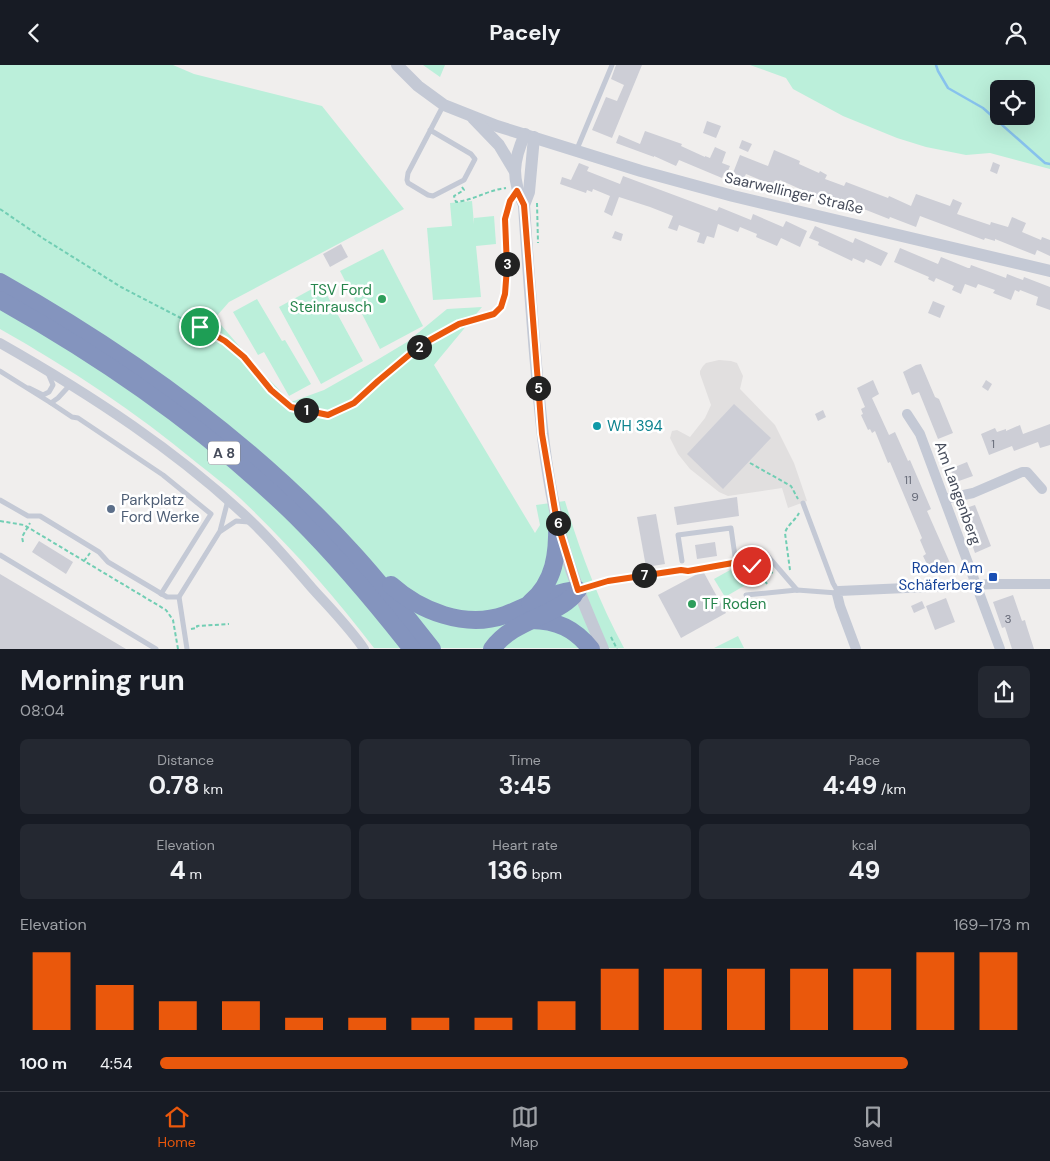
<!DOCTYPE html>
<meta charset="utf-8">
<style>
body{margin:0;font-family:"DM Sans",sans-serif;background:#242831;color:#f1f3f6;height:100vh;display:flex;flex-direction:column;font-size:19px;white-space:nowrap}
*{box-sizing:border-box;margin:0}
p{font-size:16px;color:#9ea1a6}
.icon{flex:none;width:28px;height:28px;fill:none;stroke:currentColor;stroke-width:2;stroke-linecap:round;stroke-linejoin:round}
.map{position:relative;height:584px;overflow:hidden}
.panel{display:flex;flex-direction:column;background:#171b24;flex:1}
.panel>*{flex:none}
.buttons{position:absolute;left:990px;top:15px;display:grid;gap:10px}
.buttons a{display:grid;place-items:center;width:45px;height:45px;border-radius:8px;background:#171b24;box-shadow:0 5px 20px #0002;font-size:25px}
.pin{position:absolute;display:grid;place-items:center;width:42px;height:42px;color:#fff;margin:-21px;border:2px solid #fff;border-radius:50%;box-shadow:0 1px 5px #0007}
.km{position:absolute;width:25px;height:25px;margin:-12px;border-radius:50%;background:#222;color:#fff;font-size:14px;line-height:25px;text-align:center}
.round{display:grid;place-items:center;flex:none;width:52px;height:52px;border-radius:8px;background:#242831}
.head{display:flex;align-items:center;justify-content:space-between;height:85px;padding:0 20px}
h1{font-size:28px;font-weight:700;line-height:38px}
.stats{display:grid;grid-template-columns:repeat(3,1fr);gap:8px;height:85px;padding:5px 20px}
.stats div{display:grid;align-content:center;border-radius:8px;background:#242831;text-align:center}
.stats b{font-size:25px;font-weight:700}
.stats small{font-size:14px;font-weight:400}
.stats p{font-size:14px}
.chart{height:140px;padding:10px 20px}
.chart p{display:flex;justify-content:space-between}
.chart svg{width:100%;height:90px;margin-top:5px;stroke:#ea580c;stroke-width:6}
ul{padding:0 20px;list-style:none;font-size:16px}
li{display:grid;grid-template-columns:80px 60px 1fr;align-items:center;height:38px}
li i{height:12px;border-radius:6px;background:#ea580c}
header{display:flex;justify-content:space-between;align-items:center;height:65px;padding:0 20px;background:#171b24;font-size:22px;font-weight:700}
.dock{display:flex;justify-content:space-around;align-items:center;height:70px;border-top:1px solid #363941;background:#171b24;font-size:14px;color:#9ea1a6}
.dock a{display:grid;justify-items:center;gap:2px}
.dock .current{color:#ea580c}
.map>svg:first-child{display:block}
.education{fill:#e1dfdf}
.green{fill:#bbefda;fill-rule:evenodd}
.lines{fill:none;stroke-linecap:round;stroke-linejoin:round}
.stream{stroke:#87c2ed;stroke-width:2.5}
.building{fill:#cdced6}
.path{stroke:#72ceb4;stroke-width:2;stroke-dasharray:4 2.5;stroke-linecap:butt}
.service{stroke:#c4c9d5;stroke-width:5}
.minor{stroke:#c4c9d5;stroke-width:10}
.tertiary{stroke:#c4c9d5;stroke-width:12}
.motorway{stroke:#8494be;stroke-width:18}
.route-casing{stroke:#fff;stroke-width:10}
.route{stroke:#ea580c;stroke-width:6}
.leisure-dot{fill:#2e9e5b;stroke:#fff;stroke-width:2}
.culture-dot{fill:#0f9aa8;stroke:#fff;stroke-width:2}
.service-dot{fill:#5c6f8a;stroke:#fff;stroke-width:2}
.transit-dot{fill:#1a4fb4;stroke:#fff;stroke-width:2}
.labels{text-anchor:middle;stroke-width:5;stroke-linejoin:round;paint-order:stroke}
.number-label{font-size:12px;fill:#686c7a}
.shield{fill:#fff;stroke:#7e828c;stroke-width:1}
.shield-label{font-size:14px;font-weight:bold;fill:#464c5b}
.street-label{font-size:15px;fill:#464c5b;stroke:#fff}
.leisure-label{font-size:15px;fill:#27864d;stroke:#fff;text-anchor:end}
.culture-label{font-size:15px;fill:#0d838f;stroke:#fff;text-anchor:start}
.service-label{font-size:15px;fill:#4e5e75;stroke:#fff;text-anchor:start}
.transit-label{font-size:15px;fill:#164399;stroke:#fff;text-anchor:end}
</style>
<header><svg class="icon" aria-label="back" viewBox="0 0 24 24"><path d="M15 5l-7 7 7 7"/></svg>Pacely<svg class="icon" aria-label="person" viewBox="0 0 24 24"><circle cx="12" cy="8" r="4"/><path d="M4 21q1-7 8-7t8 7"/></svg></header>
<div class="map">
<svg width="1050" height="584" viewBox="0 0 1050 584">
<rect width="100%" height="100%" fill="#f0eeed"/>
<polygon class="education" points="719,295 731,296 737,298 743,311 740,324 775,360 794,398 807,436 788,443 782,423 728,431 719,427 690,404 678,389 670,373 672,366 677,365 690,372 705,353 711,340 700,309 700,306 703,301 706,298"/>
<g class="green">
<path d="M0 0H173L194 9 322 41 404 144 229 237 215 253 259 304 291 337 324 325 377 295 407 277 447 244 482 242 434 300 535 468 540 460 536 440 565 436C580 487 599 537 624 583H374C334 530 289 480 241 434 227 421 212 410 197 398 136 347 69 303 0 264Z"/>
<polygon points="423,0 445,0 440,12"/>
<path d="M750 0H1050V104L990 88 966 90 926 82 897 73 843 51 793 24 786 13ZM999 24H1026V51H999Z"/>
<polygon points="472,136 474,159 474,153 494,151 496,179 476,181 481,232 433,235 427,163 452,161 450,138"/>
<polygon points="383,184 423,261 380,284 340,206"/>
<polygon points="321,219 363,296 321,319 279,242"/>
<polygon points="257,234 282,276 285,275 311,319 289,331 264,287 258,290 233,247"/>
<polygon points="739,500 749,518 725,532 714,514"/>
<polygon points="738,571 744,583 714,583"/>
</g>
<g class="lines">
<polyline class="stream" points="936,0 938,6 948,23 983,43 1045,98 1050,99"/>
</g>
<g class="building">
<polygon points="616,0 642,0 612,73 592,65 606,32 617,36 624,20 611,14"/>
<polygon points="707,56 721,61 716,73 703,68"/>
<polygon points="645,66 682,79 681,81 705,92 705,91 710,93 715,82 726,87 722,98 730,101 727,108 724,108 722,113 679,95 676,101 654,91 654,92 616,78 619,70 640,79"/>
<polygon points="742,75 752,79 748,87 739,83"/>
<polygon points="774,85 800,96 799,99 819,108 820,106 827,110 825,114 844,121 846,117 888,133 889,131 911,141 916,129 950,141 953,134 962,138 957,149 990,160 991,157 1008,162 1012,152 1026,158 1022,167 1041,175 1042,172 1050,175 1050,191 1037,185 1035,190 995,174 995,176 985,173 984,175 920,151 916,162 890,152 889,154 823,128 820,133 780,115 777,122 746,109 744,113 733,108 740,90 768,101"/>
<polygon points="993,97 1000,100 997,109 990,106"/>
<polygon points="579,98 589,102 587,106 620,119 623,111 717,146 719,142 751,155 753,149 783,162 786,156 807,166 800,182 781,173 777,181 756,172 757,169 740,162 738,167 718,159 714,173 707,171 704,179 697,177 700,168 679,160 677,166 668,163 673,151 650,142 619,132 612,151 604,147 610,131 593,124 592,127 587,125 586,128 560,119 562,112 571,115"/>
<polygon points="815,161 853,178 855,173 888,188 881,201 866,194 864,198 853,193 852,196 818,180 819,177 809,173"/>
<polygon points="615,166 623,169 621,176 612,173"/>
<polygon points="341,179 348,192 330,202 323,189"/>
<polygon points="900,183 938,199 941,192 968,203 970,203 971,200 1006,213 1007,209 1023,215 1024,212 1050,222 1050,245 1036,240 1038,232 1020,225 1019,227 1015,225 1011,235 993,228 995,225 978,219 976,223 965,219 961,229 952,225 954,221 936,213 934,217 928,214 929,212 894,197"/>
<polygon points="933,236 945,241 940,253 928,248"/>
<polygon points="921,299 935,332 939,334 953,368 938,374 919,327 912,330 903,307 916,300"/>
<polygon points="873,315 879,329 872,333 889,370 895,367 908,396 910,395 931,444 927,446 950,498 937,507 932,507 928,501 923,491 926,489 920,475 922,473 890,397 888,398 875,366 872,368 870,364 868,365 861,350 863,349 861,344 865,342 857,323"/>
<polygon points="986,315 992,319 988,326 982,322"/>
<polygon points="734,339 771,373 723,424 687,389"/>
<polygon points="823,345 826,352 818,356 815,349"/>
<polygon points="1050,359 1050,380 1040,383 1038,377 1014,386 1012,381 989,390 981,369 995,363 997,367 1006,364 1006,366 1020,360 1023,369"/>
<polygon points="967,397 973,411 956,417 950,404"/>
<polygon points="737,432 739,451 677,460 674,442"/>
<polygon points="975,440 991,481 975,488 960,445"/>
<polygon points="656,449 665,499 646,502 637,452"/>
<polygon points="39,476 73,497 66,509 32,487"/>
<polygon points="715,477 717,491 697,494 695,480"/>
<polygon points="703,506 726,548 681,573 658,530"/>
<polygon points="0,509 126,584 0,584"/>
<polygon points="1013,530 1022,556 1025,555 1026,559 1034,584 1012,584 1005,562 1002,563 993,537"/>
<polygon points="946,533 955,557 935,565 926,541"/>
<polygon points="922,536 925,543 914,548 911,541"/>
</g>
<g class="lines">
<g class="path">
<path d="M462 122 464 125 454 131 456 137C474 135 488 125 506 123"/>
<polyline points="537,138 538,178"/>
<polyline points="0,144 44,174 121,222 225,276 244,292 271,325 291,342 328,351 355,338 378,316 421,280 459,259 494,249 501,242 505,229 507,202 505,154 510,136"/>
<polyline points="750,398 791,421 798,434"/>
<polyline points="0,456 24,460 166,545 173,555 178,584"/>
<polyline points="23,477 22,472 30,458"/>
<polyline points="84,496 90,488"/>
<polyline points="745,497 752,501 773,508"/>
<polyline points="752,501 768,520"/>
<path d="M790 505 785 468C787 460 795 456 799 448"/>
<polyline points="590,521 608,516 681,505 688,506 735,498"/>
<polyline points="191,564 197,563 197,561 229,559"/>
<polyline points="611,572 617,584"/>
</g>
<g class="service">
<polyline points="430,65 471,89 475,94 464,115 433,131 428,130 408,118 407,115 408,108 443,41"/>
<polyline points="577,84 612,0"/>
<polyline points="0,306 51,338 58,333 70,320"/>
<polyline points="29,323 43,330 49,327 53,320 48,308"/>
<polyline points="51,338 72,352 78,353 163,410 211,449 161,529"/>
<polyline points="0,435 28,451 40,451 99,487 108,497 167,532 179,532"/>
<polyline points="803,438 833,518 838,527"/>
<polyline points="221,466 236,456 249,457"/>
<polyline points="0,490 156,584"/>
<polyline points="682,496 678,470 731,463 735,491 751,488 766,489 797,525"/>
<polyline points="746,530 797,525 837,528"/>
<polyline points="187,584 179,532 220,466 228,435"/>
</g>
<g class="minor">
<path d="M0 278C90 329 179 387 253 458 274 478 293 501 312 523 329 542 349 562 364 584"/>
<polyline points="907,349 920,369 1000,584"/>
<polyline points="945,434 973,428 1022,407 1027,407 1042,424"/>
<polyline points="856,584 840,541 837,529 839,526 995,519 1050,519"/>
</g>
<g class="tertiary">
<polyline points="397,0 418,21 444,40 497,61 641,106 733,131 1050,206"/>
<polyline points="473,53 499,80 514,105"/>
<path d="M525 69C513 96 511 113 524 140 527 190 531 239 535 288 540 344 544 399 557 454 566 499 585 542 603 584"/>
<polyline points="524,140 529,127 534,72"/>
</g>
<g class="motorway">
<path d="M0 217C128 289 250 376 350 485 379 516 405 550 432 584"/>
<path d="M0 235C107 295 209 366 297 452 338 493 376 538 412 584"/>
<path d="M391 520C420 546 465 564 505 550 529 541 552 527 578 525"/>
<path d="M530 538C555 517 558 488 557 457"/>
<path d="M531 555C557 555 575 564 591 584"/>
<path d="M492 584C514 554 552 553 574 530"/>
</g>
</g>
<g class="lines">
<g class="route-casing">
<polyline id="route" points="200,262 225,276 244,292 271,325 291,342 328,350 354,338 378,316 421,280 459,259 494,249 501,242 505,229 507,202 505,154 510,136 517,126 524,140 542,369 557,457 578,525 608,516 681,505 688,506 744,496 752,501"/>
</g>
<use href="#route" class="route"/>
</g>
<g class="leisure-dot">
<circle cx="382" cy="234" r="5"/>
<circle cx="692" cy="539" r="5"/>
</g>
<circle class="culture-dot" cx="597" cy="361" r="5"/>
<circle class="service-dot" cx="111" cy="444" r="5"/>
<rect class="transit-dot" x="988" y="507" width="10" height="10" rx="2.5"/>
<g class="labels">
<g class="number-label">
<text x="993" y="383">1</text>
<text x="908" y="419">11</text>
<text x="915" y="436">9</text>
<text x="1008" y="558">3</text>
</g>
<rect class="shield" x="208" y="376.5" width="32" height="23" rx="4"/>
<g class="shield-label">
<text x="224" y="393">A 8</text>
</g>
<g class="street-label">
<text transform="translate(794 128) rotate(13)" y="5">Saarwellinger Straße</text>
<text transform="translate(958 428) rotate(70)" y="5">Am Langenberg</text>
</g>
<g class="leisure-label">
<text x="372" y="230">TSV Ford<tspan x="372" dy="17">Steinrausch</tspan></text>
<text x="702" y="544" text-anchor="start">TF Roden</text>
</g>
<g class="culture-label">
<text x="607" y="366">WH 394</text>
</g>
<g class="service-label">
<text x="121" y="440">Parkplatz<tspan x="121" dy="17">Ford Werke</tspan></text>
</g>
<g class="transit-label">
<text x="983" y="508">Roden Am<tspan x="983" dy="17">Schäferberg</tspan></text>
</g>
</g>
</svg>
<div class="buttons">
<a><svg class="icon" aria-label="locate" viewBox="0 0 24 24"><circle cx="12" cy="12" r="6"/><path d="M12 2v4M12 18v4M2 12h4M18 12h4"/></svg></a>
</div>
<div class="pin" style="left:200px;top:262px;background:#1e9e55"><svg class="icon" aria-label="arrive" viewBox="0 0 24 24"><path d="M6 21V4h12l-3 4 3 4H6"/></svg></div>
<div class="pin" style="left:752px;top:501px;background:#d93025"><svg class="icon" aria-label="check" viewBox="0 0 24 24"><path d="M5 12l5 5 9-10"/></svg></div>
<b class="km" style="left:306px;top:345px">1</b>
<b class="km" style="left:419px;top:282px">2</b>
<b class="km" style="left:507px;top:199px">3</b>
<b class="km" style="left:538px;top:323px">5</b>
<b class="km" style="left:558px;top:458px">6</b>
<b class="km" style="left:644px;top:510px">7</b>
</div>
<section class="panel">
<div class="head"><div><h1>Morning run</h1><p>08:04</p></div><a class="round"><svg class="icon" aria-label="share" viewBox="0 0 24 24"><path d="M12 15V3M7 8l5-5 5 5M5 13v7h14v-7"/></svg></a></div>
<div class="stats">
<div><p>Distance</p><b>0.78<small> km</small></b></div>
<div><p>Time</p><b>3:45</b></div>
<div><p>Pace</p><b>4:49<small> /km</small></b></div>
</div>
<div class="stats">
<div><p>Elevation</p><b>4<small> m</small></b></div>
<div><p>Heart rate</p><b>136<small> bpm</small></b></div>
<div><p>kcal</p><b>49</b></div>
</div>
<div class="chart"><p><span>Elevation</span>169–173 m</p>
<svg viewBox="0 0 160 44" preserveAspectRatio="none"><path d="M5 44V6M15 44V22M25 44V30M35 44V30M45 44V38M55 44V38M65 44V38M75 44V38M85 44V30M95 44V14M105 44V14M115 44V14M125 44V14M135 44V14M145 44V6M155 44V6"/></svg>
</div>
<ul>
<li><b>100 m</b>4:54<i style="width:86%"></i></li>
</ul>
</section>
<nav class="dock">
<a class="current"><svg class="icon" aria-label="home" viewBox="0 0 24 24"><path d="M3 11l9-7 9 7M6 9v11h12V9"/></svg>Home</a>
<a><svg class="icon" aria-label="map" viewBox="0 0 24 24"><path d="M3 6l6-2 6 2 6-2v14l-6 2-6-2-6 2zM9 4v14M15 6v14"/></svg>Map</a>
<a><svg class="icon" aria-label="saved" viewBox="0 0 24 24"><path d="M7 4h10v16l-5-4-5 4z"/></svg>Saved</a>
</nav>
